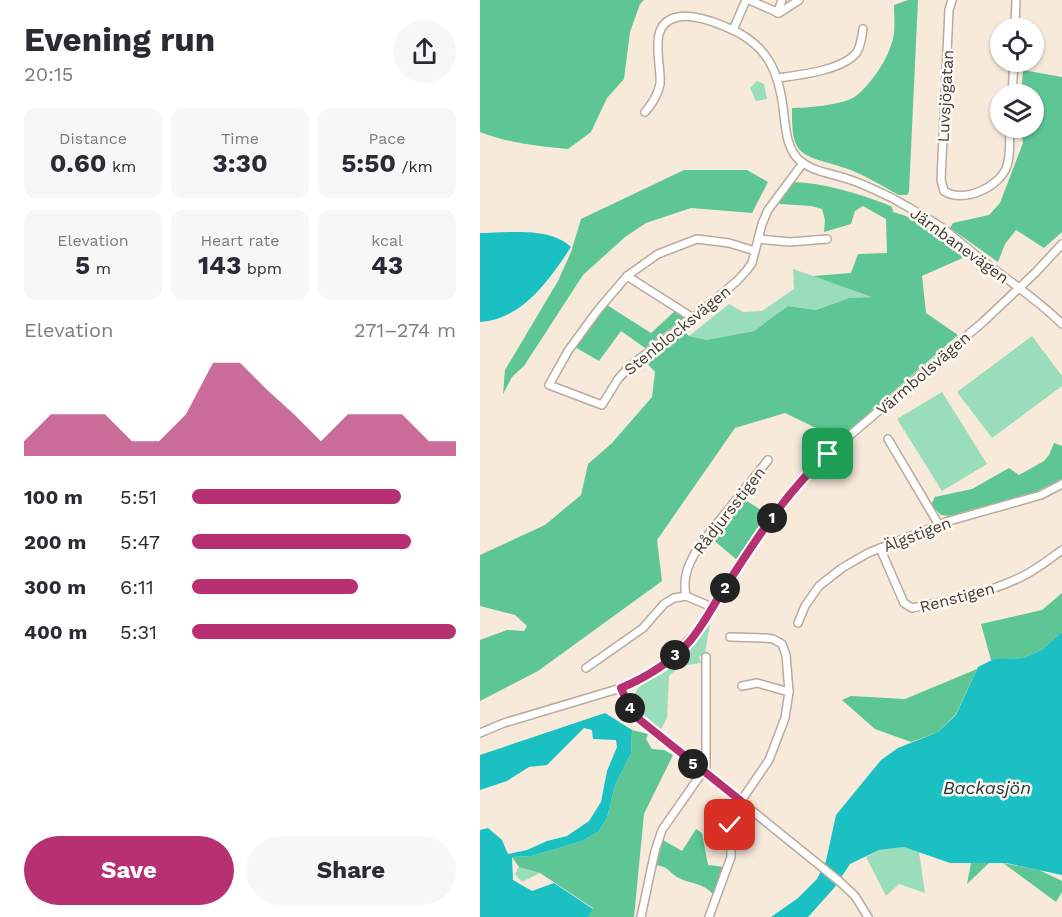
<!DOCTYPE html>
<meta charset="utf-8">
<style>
body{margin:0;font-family:"Work Sans",sans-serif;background:#f7f7f7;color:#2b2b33;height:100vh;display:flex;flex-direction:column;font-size:22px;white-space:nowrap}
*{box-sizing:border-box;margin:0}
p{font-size:20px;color:#7c7c81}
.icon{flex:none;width:33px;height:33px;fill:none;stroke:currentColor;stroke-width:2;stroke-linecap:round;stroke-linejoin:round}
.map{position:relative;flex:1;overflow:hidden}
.details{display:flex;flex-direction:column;background:#fff;width:480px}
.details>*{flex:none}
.fabs{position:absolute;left:510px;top:18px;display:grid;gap:12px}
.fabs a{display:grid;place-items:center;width:54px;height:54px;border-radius:50%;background:#fff;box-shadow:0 2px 4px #0004;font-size:30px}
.pin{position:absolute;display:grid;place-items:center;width:51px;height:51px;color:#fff;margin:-26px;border-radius:12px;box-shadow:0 3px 9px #0006}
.km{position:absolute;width:30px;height:30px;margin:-15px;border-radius:50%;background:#222;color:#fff;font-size:16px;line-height:30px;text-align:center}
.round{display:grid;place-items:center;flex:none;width:63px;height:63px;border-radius:32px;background:#f7f7f7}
.headline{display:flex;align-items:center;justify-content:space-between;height:102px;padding:0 24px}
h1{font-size:33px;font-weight:700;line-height:45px}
.stats{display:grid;grid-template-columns:repeat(3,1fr);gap:9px;height:102px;padding:6px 24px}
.stats div{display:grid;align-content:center;border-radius:12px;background:#f7f7f7;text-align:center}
.stats b{font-size:26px;font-weight:700}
.stats small{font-size:16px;font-weight:400}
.stats p{font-size:16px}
.chart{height:168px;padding:12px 24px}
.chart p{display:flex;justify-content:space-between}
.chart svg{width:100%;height:108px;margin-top:6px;fill:#b63072;opacity:.7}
.primary-button{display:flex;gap:12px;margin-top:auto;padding:12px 24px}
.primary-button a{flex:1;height:69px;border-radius:36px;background:#b63072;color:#fff;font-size:24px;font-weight:700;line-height:69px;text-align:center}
.primary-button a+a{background:#f7f7f7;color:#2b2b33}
ul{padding:0 24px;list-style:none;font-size:20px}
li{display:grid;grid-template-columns:96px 72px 1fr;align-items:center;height:45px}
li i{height:15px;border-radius:8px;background:#b63072}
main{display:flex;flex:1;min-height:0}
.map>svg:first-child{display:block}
.green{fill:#9addba}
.forest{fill:#5ec695}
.water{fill:#1bc0c2}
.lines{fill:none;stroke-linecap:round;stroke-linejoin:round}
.minor-casing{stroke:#b8ab9d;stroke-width:10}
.minor{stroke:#fff;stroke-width:7}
.route-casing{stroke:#fff;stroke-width:12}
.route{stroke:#b63072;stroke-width:8}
.labels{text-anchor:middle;stroke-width:5;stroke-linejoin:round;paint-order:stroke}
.street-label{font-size:16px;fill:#413b35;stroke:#fef9f2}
.water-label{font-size:18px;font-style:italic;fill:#1c3434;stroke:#fef9f2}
</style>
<main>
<section class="details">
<div class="headline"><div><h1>Evening run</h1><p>20:15</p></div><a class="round"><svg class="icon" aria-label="share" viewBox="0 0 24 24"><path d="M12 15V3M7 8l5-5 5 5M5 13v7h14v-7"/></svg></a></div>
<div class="stats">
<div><p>Distance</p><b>0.60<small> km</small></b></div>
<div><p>Time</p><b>3:30</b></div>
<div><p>Pace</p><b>5:50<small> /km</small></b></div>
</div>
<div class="stats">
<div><p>Elevation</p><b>5<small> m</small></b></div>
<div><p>Heart rate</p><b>143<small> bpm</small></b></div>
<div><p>kcal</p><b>43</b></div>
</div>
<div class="chart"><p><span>Elevation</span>271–274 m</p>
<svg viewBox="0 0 160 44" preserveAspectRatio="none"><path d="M0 44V38L10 27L20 27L30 27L40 38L50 38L60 27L70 6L80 6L90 17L100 27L110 38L120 27L130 27L140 27L150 38L160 38V44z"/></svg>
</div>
<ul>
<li><b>100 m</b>5:51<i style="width:79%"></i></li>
<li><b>200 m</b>5:47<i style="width:83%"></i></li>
<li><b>300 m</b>6:11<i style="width:63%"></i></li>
<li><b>400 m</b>5:31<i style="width:100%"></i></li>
</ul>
<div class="primary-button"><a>Save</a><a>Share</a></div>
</section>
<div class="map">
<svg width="582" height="917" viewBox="0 0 582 917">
<rect width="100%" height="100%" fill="#f7eadb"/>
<g class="green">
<polygon points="277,81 284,84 287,99 276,101 270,88"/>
<polygon points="313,269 394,297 369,298 336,310 308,306 274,331 226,340 209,336 249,304 263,312 282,311 314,289"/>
<polygon points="552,336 582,376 582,386 512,438 477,392"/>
<polygon points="462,392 507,464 462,491 417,419"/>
<path d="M230 624 225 653 219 657 221 663 200 666 189 676 187 718 180 731C169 723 150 711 155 694 159 682 175 679 185 672 202 659 216 641 230 624Z"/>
<polygon points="424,847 439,852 445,893 419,884 406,896 386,857 399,850"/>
<polygon points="39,867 60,873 42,882 35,874"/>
</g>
<g class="forest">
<path d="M0 0H164L160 4 150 32 144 79 127 98 111 132 88 149C58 146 28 143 0 132Z"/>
<path d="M428 0H438L429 192 427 195H419C401 186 384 174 365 168 322 154 311 159 312 108 326 108 364 105 376 96 393 82 411 55 414 33 415 24 414 14 414 5Z"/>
<polygon points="543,70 582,77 582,232 564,248 536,230 525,244 518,262 470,228 473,223 509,215 520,203 543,143 541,128 554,128 554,94 541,94"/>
<polygon points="204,170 267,170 288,182 272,213 211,208 166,223 145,237 103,275 44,366 32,377 23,394 25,370 78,281 91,252 101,219"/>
<path d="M312 182C345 183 376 193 406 204L412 207 413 212C441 219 464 238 485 257L442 276 446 313 478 335 359 439 305 413 255 428 177 540 182 581 58 671 0 701V640L27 630 44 631 47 626 35 615 0 606V555L65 525 101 495 108 464 132 443 172 397 175 372 164 360 203 330 209 336 226 340 274 331 308 306 336 310 369 298 392 297 333 276 371 273 378 254 407 253 406 219 383 206 375 211 371 224 344 232 345 220 342 209 331 206 300 204 298 200Z"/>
<polygon points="127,305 171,333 195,311 204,318 165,348 141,331 119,361 95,347"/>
<polygon points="574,443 582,446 582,479 555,492 469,516 461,515 451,505 455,497 492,489 529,468 539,475 564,461 569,455"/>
<polygon points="262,498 289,515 257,560 231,538"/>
<polygon points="582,593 582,632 563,649 544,658 511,660 501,624 562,610"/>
<polygon points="497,669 476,714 458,732 431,742 395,729 362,700 371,696 425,699"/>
<polygon points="152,730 168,734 166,739 172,749 184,750 193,755 164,814 154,917 108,917 113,908 60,873 39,867 32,857 52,856 102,841 118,832 127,818 135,785 151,753"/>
<path d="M216 829 222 833 228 865 245 867 233 894C220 881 211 885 197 877 187 870 188 867 176 865L183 840 202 851Z"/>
<polygon points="491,863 509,863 487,884"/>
<polygon points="523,863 559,870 582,881 582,892 576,902"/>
</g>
<g class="water">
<path d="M0 233C28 233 69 226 91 247 69 280 43 319 0 322Z"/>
<polygon points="582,632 582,875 526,863 470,863 424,847 399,850 370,864 355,887 328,917 291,917 318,898 337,879 346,861 356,815 401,760 418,748 458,732 476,715 498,667 514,659 544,658 563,649"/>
<polygon points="125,713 152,730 151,753 135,785 127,818 118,832 102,841 52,856 32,857 33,880 52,891 74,883 113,909 108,917 0,917 0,830 8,828 22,840 28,854 47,850 67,841 87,836 109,821 121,802 127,771 137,747 136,740 113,739 112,730 104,728 67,765 49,767 27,781 0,790 0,755"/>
</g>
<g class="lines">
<g class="minor-casing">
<g id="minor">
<polyline points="269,0 299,13 319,0"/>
<path d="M472 0 469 10 461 180 464 191C483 204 520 187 527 166 531 154 529 139 530 128"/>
<polyline points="297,13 302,0"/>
<polyline points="535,28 536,0"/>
<polyline points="253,30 266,0"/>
<path d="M298 78C320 75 364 70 377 52 381 45 382 37 383 29"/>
<polyline points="532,94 534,62"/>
<path d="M165 112C172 104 178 95 180 84 182 63 166 23 198 17 213 14 232 21 246 27 289 44 300 74 304 116 306 131 307 147 318 159 332 172 351 173 368 179 384 184 399 192 414 199 431 209 449 218 465 230 480 242 495 255 511 267 535 285 560 302 582 324"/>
<polyline points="278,239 310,242 347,239"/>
<polyline points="275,251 249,243 217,239 178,254 147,276 118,310 88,351 69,385 122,405 138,379 150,366 213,318 257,281 267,270 272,263 282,224 288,210 323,163"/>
<polyline points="147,276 213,318"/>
<polyline points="408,439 459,525"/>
<path d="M400 548 424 603 432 608C468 601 506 594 539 578 555 571 568 560 582 550"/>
<path d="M206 596C202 576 209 563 219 546L288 460"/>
<polyline points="318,623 325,606 339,586 362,568 388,553 469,521 561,495 582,484"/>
<polyline points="106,668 163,628 184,604 194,598 206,596 232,607"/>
<polyline points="262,686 277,683 309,692"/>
<polyline points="141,688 150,708 160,720 359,881 375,896 388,917"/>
<polyline points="0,733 24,723 141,688 167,676 191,659 216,632 268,552 321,480 348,454 503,322 556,272 582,244"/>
<polyline points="161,917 175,851 182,830 226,767 226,657"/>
<polyline points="229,917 251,857 250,817 289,760 305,718 309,692 306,655 302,644 293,639 285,638 250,637"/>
</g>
</g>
<use href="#minor" class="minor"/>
</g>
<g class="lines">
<g class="route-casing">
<path id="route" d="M250 825V817L261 801 160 720 150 708 141 688C167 677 190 663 209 642 222 627 231 609 242 592 274 543 304 494 348 454"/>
</g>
<use href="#route" class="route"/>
</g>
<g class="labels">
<g class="street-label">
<text transform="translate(465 96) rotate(-87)" y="6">Luvsjögatan</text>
<text transform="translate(480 245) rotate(36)" y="6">Järnbanevägen</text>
<text transform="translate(197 330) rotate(-39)" y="6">Stenblocksvägen</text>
<text transform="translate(443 373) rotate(-41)" y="6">Värmbolsvägen</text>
<text transform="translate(249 510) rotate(-52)" y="6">Rådjursstigen</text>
<text transform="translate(437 534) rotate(-21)" y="6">Älgstigen</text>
<text transform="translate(477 597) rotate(-15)" y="6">Renstigen</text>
</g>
<g class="water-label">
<text x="507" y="794">Backasjön</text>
</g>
</g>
</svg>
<div class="fabs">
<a><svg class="icon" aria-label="locate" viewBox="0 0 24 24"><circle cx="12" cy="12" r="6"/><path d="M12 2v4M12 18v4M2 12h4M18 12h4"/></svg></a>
<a><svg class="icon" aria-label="layers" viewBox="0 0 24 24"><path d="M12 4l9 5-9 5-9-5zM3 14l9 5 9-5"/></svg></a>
</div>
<div class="pin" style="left:348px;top:454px;background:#1e9e55"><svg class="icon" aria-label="arrive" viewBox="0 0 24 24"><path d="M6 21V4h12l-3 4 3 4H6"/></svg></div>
<div class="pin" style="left:250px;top:825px;background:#d93025"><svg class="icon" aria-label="check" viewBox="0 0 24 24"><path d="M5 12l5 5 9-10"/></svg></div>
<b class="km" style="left:292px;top:518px">1</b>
<b class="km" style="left:245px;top:588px">2</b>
<b class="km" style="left:195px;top:655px">3</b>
<b class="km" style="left:150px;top:708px">4</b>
<b class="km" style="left:213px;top:764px">5</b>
</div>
</main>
